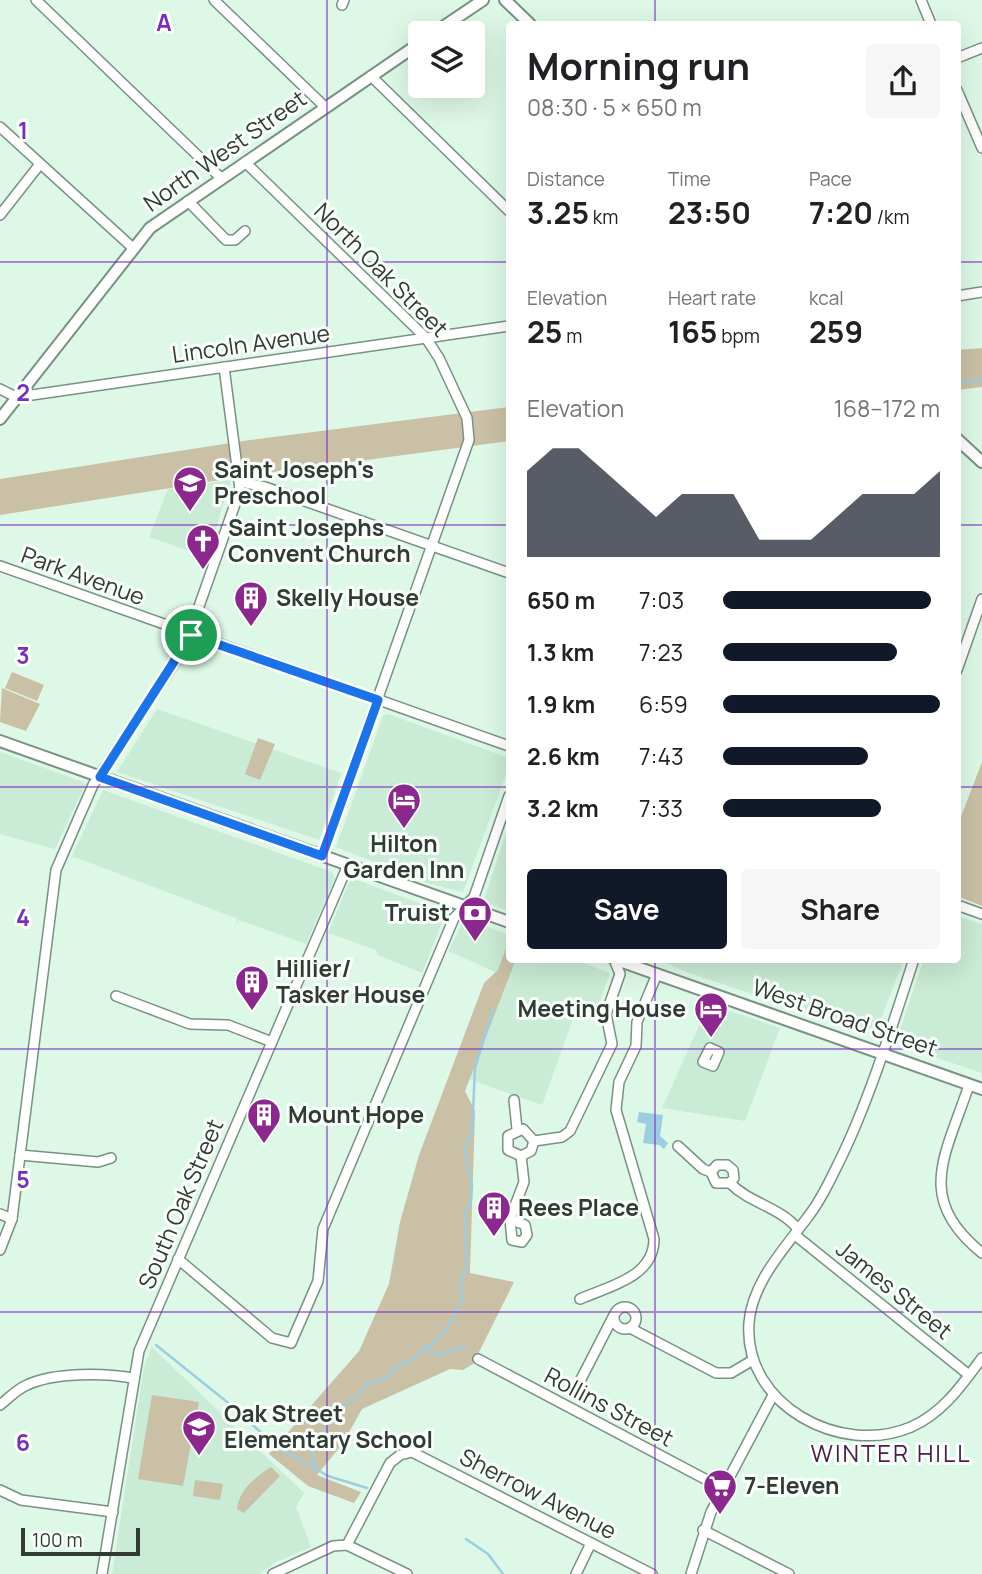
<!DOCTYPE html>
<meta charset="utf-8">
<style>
body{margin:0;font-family:Manrope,sans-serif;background:#f6f6f6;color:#202124;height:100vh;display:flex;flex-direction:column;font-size:26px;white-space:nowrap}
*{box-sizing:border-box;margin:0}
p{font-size:23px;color:#757577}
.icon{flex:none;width:38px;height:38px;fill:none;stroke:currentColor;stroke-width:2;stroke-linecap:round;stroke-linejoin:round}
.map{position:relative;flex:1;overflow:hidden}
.details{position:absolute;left:506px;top:21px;width:455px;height:942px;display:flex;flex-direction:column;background:#fff;border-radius:7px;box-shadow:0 7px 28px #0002}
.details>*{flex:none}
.buttons{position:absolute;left:408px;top:21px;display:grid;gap:14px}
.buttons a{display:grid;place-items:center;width:77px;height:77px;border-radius:7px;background:#fff;box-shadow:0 7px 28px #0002;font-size:35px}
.scale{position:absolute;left:21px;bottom:18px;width:119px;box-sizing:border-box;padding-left:7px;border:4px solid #313b34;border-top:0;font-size:19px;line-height:24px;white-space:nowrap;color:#313b34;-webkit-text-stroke:5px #f9fffb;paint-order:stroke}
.pin{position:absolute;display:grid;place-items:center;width:60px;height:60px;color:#fff;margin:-30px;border:4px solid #fff;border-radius:50%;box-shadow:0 2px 7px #0007}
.round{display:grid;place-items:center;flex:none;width:74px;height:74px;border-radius:7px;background:#f6f6f6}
.head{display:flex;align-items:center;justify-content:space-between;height:119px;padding:0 21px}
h1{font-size:38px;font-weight:700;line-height:52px}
.stats{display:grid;grid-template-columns:repeat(3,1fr);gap:10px;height:119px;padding:7px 21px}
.stats div{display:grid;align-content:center}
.stats b{font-size:30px;font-weight:700}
.stats small{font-size:19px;font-weight:400}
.stats p{font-size:19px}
.chart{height:196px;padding:14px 21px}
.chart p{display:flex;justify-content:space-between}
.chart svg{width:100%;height:126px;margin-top:7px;fill:#111827;opacity:.7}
.primary-button{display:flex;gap:14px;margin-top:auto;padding:14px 21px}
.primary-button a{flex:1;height:80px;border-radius:7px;background:#111827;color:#fff;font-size:28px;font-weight:700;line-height:80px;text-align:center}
.primary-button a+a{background:#f6f6f6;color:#202124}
ul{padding:0 21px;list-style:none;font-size:23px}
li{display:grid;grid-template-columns:112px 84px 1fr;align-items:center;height:52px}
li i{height:18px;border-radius:9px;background:#111827}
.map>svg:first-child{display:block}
.built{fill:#caebd5}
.green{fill:#cac0a5}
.water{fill:#9ccee2}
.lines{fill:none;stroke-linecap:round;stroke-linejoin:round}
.stream{stroke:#9ccee2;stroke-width:2.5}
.minor-casing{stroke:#799182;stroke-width:12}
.major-casing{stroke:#799182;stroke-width:14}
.minor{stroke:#fff;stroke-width:9}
.major{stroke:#fff;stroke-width:10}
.route-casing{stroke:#fff;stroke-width:14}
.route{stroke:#1a73e8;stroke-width:9}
.grid{fill:none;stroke:#7b2cbf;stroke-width:2;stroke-opacity:0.55}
.labels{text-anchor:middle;stroke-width:6;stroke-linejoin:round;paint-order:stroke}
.street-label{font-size:23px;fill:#313b34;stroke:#f9fffb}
.poi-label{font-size:23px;font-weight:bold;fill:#313b34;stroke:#f9fffb;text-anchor:start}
.neighbourhood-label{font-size:24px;letter-spacing:2px;fill:#4b1b4c;stroke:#f9fffb}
.grid-label{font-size:23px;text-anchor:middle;font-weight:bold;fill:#7b2cbf;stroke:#f9fffb;stroke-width:6;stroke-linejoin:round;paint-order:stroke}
</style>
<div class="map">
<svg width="982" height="1574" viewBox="0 0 982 1574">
<rect width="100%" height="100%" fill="#ddf8e6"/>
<g class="built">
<polygon points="231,480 207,557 149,537 168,489"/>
<polygon points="157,709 341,773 319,840 117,772"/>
<polygon points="388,714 509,758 509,766 463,892 427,883 336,847 383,716"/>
<polygon points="0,752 86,783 55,849 0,834"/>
<polygon points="103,790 332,872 335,878 306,944 239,920 234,928 238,919 72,856"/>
<polygon points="506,833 509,834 509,911 483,902"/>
<polygon points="351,878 446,913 422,973 378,955 376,950 328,933"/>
<polygon points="957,916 982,924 982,1073 902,1046 897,1038 924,959 957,959"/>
<polygon points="465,918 509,935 509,959 572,959 610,973 599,1005 580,999 542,1105 463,1077 502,975 448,951"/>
<polygon points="658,959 904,959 877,1029 863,1031 689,973"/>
<polygon points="709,1004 780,1028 745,1121 662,1108"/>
<polygon points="152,1347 304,1493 296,1507 311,1547 276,1562 259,1574 112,1574 144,1367"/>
</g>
<g class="green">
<polygon points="982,348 982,387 957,390 957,350"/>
<polygon points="509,407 509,441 246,476 0,515 0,479 243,441"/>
<polygon points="12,672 44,685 37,701 5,688"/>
<polygon points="2,688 40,704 26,731 0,722"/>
<polygon points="258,738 275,744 260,780 245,774"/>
<polygon points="982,762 982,906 957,896 957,827"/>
<polygon points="509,940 509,959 516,959 465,1091 475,1111 470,1273 514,1282 473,1364 463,1370 450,1369 362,1409 343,1443 317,1475 361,1492 354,1503 308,1486 269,1454 359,1351 389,1284 400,1222 419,1155 484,983 498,970"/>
<polygon points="152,1395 199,1402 183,1486 138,1479"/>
<path d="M271 1467 280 1476 244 1513 237 1509C239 1489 255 1478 271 1467Z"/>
<polygon points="195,1480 223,1484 220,1500 193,1496"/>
</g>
<polygon class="water" points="639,1112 663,1115 660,1136 668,1143 664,1149 659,1145 643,1143 646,1124 637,1122"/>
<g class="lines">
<g class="stream">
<polyline points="957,383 982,380"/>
<polyline points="156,1345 237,1410 274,1445 328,1476 367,1488"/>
<polyline points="424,1347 440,1356 458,1348 465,1349"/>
<polyline points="314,1469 311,1444 326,1429 335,1411 357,1396 367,1383 386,1379 395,1367 410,1361 444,1334 462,1300 460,1281 467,1268 465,1214 471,1200 472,1185 464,1148 472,1133 475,1068 493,1010"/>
<polyline points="466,1539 488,1554 503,1574"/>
</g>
<g class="minor-casing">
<g id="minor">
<polyline points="36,0 221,178"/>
<polyline points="214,0 325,107"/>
<polyline points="921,0 931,24"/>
<polyline points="342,5 344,0"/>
<polyline points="957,58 982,48"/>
<polyline points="371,76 509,211"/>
<polyline points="957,90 982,148"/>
<polyline points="0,127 133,248"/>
<polyline points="245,162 426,338 439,358 467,418 469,440 322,856"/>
<polyline points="188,201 226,240 235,240 245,231"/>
<polyline points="0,215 40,164"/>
<polyline points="957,296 982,292"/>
<polyline points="0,389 12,395 25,396 509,326"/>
<polyline points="241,482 265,487 509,573"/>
<polyline points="0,566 509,746"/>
<polyline points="957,670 982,599"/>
<polyline points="957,905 982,914"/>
<path d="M914 959C893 1023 870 1098 841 1158 832 1176 823 1197 810 1214 787 1246 752 1281 749 1323 743 1405 841 1457 911 1427 943 1413 962 1385 982 1358"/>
<polyline points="116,996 190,1024 228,1025 272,1042"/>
<polygon points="710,1048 719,1052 713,1066 703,1062"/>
<path d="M969 1085C946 1155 914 1198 982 1253"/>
<polyline points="514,1100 517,1129"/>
<polyline points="534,1141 562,1137 570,1131 612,1044 606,1014 620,974 614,959"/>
<polyline points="678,1146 703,1169 711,1172"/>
<polyline points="20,1155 98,1162 111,1158"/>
<polyline points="521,1156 508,1150 508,1136 523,1129 534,1141"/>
<polyline points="521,1156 531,1151 534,1141"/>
<polyline points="711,1172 717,1165 727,1165 733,1170 734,1178 730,1183"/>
<polyline points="711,1172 716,1183 730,1183"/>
<path d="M730 1183C749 1203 780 1207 798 1229"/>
<polyline points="0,1214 12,1219"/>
<polygon points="510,1219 525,1225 527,1235 522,1242 512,1240"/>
<polyline points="510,1219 524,1182 521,1156"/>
<polyline points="795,1235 969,1375"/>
<polyline points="0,1250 12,1219 56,870 93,785 184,649 240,490 224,367"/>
<polyline points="178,1259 272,1338 291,1343 318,1281 323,1229 454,918 474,897 509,796"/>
<path d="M580 1299C610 1286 654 1277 654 1239L616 1110 619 1082 636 1046 637 1022 657 974"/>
<circle cx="625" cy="1318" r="11"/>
<polyline points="630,1328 716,1373 731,1373 753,1360"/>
<polyline points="478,1359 722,1488"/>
<polyline points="577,1387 613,1317"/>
<path d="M0 1405C9 1398 17 1389 27 1385 55 1372 104 1373 133 1378"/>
<polyline points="0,1490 21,1500 113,1512"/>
<polyline points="703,1530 789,1574"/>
<polyline points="347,1545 407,1574"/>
<polyline points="102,1574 139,1351 348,865"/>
<polyline points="273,1574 333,1546 347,1545 390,1463 400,1455 412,1452 652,1574"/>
<polyline points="576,1574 591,1543"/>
<polyline points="691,1574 711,1512 772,1397"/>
</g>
</g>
<g class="major-casing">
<g id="major">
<polyline points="505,0 530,24"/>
<polyline points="434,33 483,0"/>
<polyline points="0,419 150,228 420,43"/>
<polyline points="957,439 982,462"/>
<polyline points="0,741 509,922"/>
<polyline points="614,959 982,1089"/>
</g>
</g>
<use href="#minor" class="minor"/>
<use href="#major" class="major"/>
</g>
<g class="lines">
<g class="route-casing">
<polygon id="route" points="191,635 378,700 322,856 100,777"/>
</g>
<use href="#route" class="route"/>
</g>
<path class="grid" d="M327 0V1574M655 0V24M0 262H509M957 262H982M0 525H509M957 525H982M0 787H509M957 787H982M655 959V1574M0 1049H982M0 1312H982"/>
<defs>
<g id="school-pin" transform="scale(1.75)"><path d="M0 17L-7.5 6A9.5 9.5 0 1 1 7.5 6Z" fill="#8c278e" stroke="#f9fffb"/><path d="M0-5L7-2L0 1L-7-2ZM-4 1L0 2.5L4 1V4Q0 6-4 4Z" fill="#fff"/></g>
<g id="church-pin" transform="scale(1.75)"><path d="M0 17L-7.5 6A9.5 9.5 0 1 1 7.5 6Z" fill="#8c278e" stroke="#f9fffb"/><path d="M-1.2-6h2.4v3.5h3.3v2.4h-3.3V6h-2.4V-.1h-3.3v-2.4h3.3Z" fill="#fff"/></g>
<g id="building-pin" transform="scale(1.75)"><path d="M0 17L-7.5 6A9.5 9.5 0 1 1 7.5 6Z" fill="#8c278e" stroke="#f9fffb"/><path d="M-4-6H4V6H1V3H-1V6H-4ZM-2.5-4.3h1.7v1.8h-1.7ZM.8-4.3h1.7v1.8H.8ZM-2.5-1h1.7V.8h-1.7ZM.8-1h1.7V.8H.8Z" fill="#fff"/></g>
<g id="hotel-pin" transform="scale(1.75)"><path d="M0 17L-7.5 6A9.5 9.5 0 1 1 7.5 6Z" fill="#8c278e" stroke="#f9fffb"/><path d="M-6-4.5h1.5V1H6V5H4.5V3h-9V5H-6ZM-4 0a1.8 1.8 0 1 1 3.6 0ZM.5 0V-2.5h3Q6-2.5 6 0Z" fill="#fff"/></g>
<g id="bank-pin" transform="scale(1.75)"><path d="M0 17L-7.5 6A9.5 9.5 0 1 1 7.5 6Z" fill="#8c278e" stroke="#f9fffb"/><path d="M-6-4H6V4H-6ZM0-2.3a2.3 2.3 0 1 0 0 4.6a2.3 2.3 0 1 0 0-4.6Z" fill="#fff"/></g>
<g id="supermarket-pin" transform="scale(1.75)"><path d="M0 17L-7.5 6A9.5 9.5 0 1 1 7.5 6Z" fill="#8c278e" stroke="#f9fffb"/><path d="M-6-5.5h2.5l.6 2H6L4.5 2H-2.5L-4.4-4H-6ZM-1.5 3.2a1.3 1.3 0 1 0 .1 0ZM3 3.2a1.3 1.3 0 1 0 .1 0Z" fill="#fff"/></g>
</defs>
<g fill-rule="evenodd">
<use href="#school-pin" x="190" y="483"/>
<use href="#church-pin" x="203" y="541"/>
<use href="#building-pin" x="251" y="598"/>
<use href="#hotel-pin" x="404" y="800"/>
<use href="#bank-pin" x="475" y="913"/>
<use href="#building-pin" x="252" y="982"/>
<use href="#hotel-pin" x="711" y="1009"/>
<use href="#building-pin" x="264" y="1115"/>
<use href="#building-pin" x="494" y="1208"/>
<use href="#school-pin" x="199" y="1427"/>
<use href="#supermarket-pin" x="720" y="1486"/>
</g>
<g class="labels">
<g class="street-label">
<text transform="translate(225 151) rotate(-35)" y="8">North West Street</text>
<text transform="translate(381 270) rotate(45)" y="8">North Oak Street</text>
<text transform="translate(251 344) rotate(-8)" y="8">Lincoln Avenue</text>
<text transform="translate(83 576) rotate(20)" y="8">Park Avenue</text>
<text transform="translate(845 1018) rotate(19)" y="8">West Broad Street</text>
<text transform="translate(181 1204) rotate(-67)" y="8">South Oak Street</text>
<text transform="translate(894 1290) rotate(39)" y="8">James Street</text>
<text transform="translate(609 1407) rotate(28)" y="8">Rollins Street</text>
<text transform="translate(538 1494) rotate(27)" y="8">Sherrow Avenue</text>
</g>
<g class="poi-label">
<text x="214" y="478">Saint Joseph's<tspan x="214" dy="26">Preschool</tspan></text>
<text x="228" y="536">Saint Josephs<tspan x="228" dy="26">Convent Church</tspan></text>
<text x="276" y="606">Skelly House</text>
<text x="404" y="852" text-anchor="middle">Hilton<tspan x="404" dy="26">Garden Inn</tspan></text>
<text x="450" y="921" text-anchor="end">Truist</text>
<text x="276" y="977">Hillier/<tspan x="276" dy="26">Tasker House</tspan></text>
<text x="686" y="1017" text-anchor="end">Meeting House</text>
<text x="288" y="1123">Mount Hope</text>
<text x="518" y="1216">Rees Place</text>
<text x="224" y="1422">Oak Street<tspan x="224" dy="26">Elementary School</tspan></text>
<text x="744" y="1494">7-Eleven</text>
</g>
<g class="neighbourhood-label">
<text x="891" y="1462">WINTER HILL</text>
</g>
</g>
<g class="grid-label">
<text x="164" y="31">A</text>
<text x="23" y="139">1</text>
<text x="23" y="401">2</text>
<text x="23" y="664">3</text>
<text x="23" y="926">4</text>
<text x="23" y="1188">5</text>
<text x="23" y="1451">6</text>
</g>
</svg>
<div class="buttons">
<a><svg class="icon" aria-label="layers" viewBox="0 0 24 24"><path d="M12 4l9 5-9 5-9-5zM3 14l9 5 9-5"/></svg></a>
</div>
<div class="scale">100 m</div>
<div class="pin" style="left:191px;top:635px;background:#1e9e55"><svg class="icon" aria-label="arrive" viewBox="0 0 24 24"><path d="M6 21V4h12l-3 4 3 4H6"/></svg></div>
<section class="details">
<div class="head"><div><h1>Morning run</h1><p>08:30 · 5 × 650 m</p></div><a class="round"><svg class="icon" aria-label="share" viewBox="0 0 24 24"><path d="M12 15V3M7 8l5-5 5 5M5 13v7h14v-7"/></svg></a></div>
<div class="stats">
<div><p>Distance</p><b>3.25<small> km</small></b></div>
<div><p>Time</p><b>23:50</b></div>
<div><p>Pace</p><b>7:20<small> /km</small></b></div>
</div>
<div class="stats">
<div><p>Elevation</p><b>25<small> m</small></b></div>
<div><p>Heart rate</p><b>165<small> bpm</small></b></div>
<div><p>kcal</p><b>259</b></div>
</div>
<div class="chart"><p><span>Elevation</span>168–172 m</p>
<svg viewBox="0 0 160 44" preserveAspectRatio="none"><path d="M0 44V14L10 6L20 6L30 14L40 22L50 30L60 22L70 22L80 22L90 38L100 38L110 38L120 30L130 22L140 22L150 22L160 14V44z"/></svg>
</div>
<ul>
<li><b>650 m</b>7:03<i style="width:96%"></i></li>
<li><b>1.3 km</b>7:23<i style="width:80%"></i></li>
<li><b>1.9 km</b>6:59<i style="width:100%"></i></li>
<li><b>2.6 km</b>7:43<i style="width:67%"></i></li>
<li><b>3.2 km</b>7:33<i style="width:73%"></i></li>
</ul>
<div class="primary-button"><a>Save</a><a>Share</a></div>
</section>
</div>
